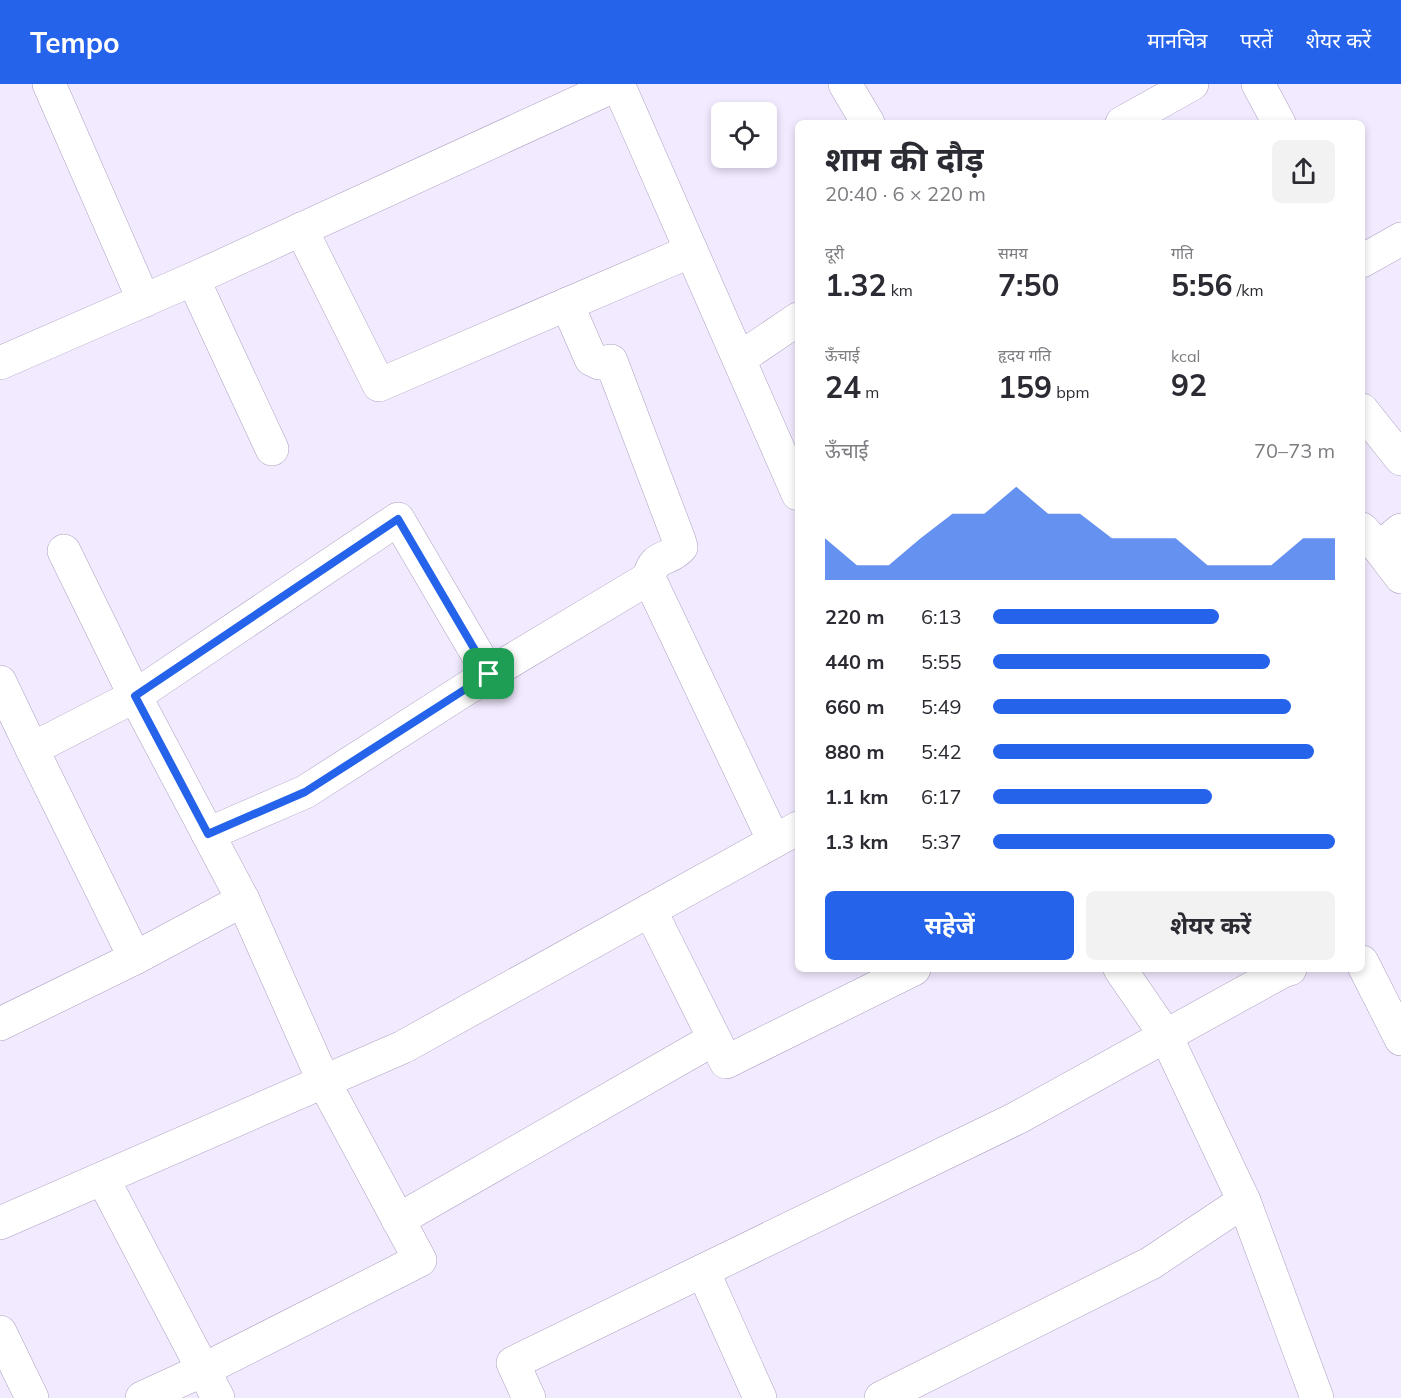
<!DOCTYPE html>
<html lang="hi">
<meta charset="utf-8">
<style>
body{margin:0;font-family:Mulish,"Noto Sans Devanagari",sans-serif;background:#f2f2f3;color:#2b2b33;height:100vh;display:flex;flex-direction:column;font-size:22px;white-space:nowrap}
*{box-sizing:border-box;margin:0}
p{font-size:20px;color:#7c7c81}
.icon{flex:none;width:33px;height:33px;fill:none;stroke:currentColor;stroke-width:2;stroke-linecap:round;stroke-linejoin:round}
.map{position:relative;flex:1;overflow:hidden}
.side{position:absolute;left:795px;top:36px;width:570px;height:852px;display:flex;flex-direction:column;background:#fff;border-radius:9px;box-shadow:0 3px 9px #0003}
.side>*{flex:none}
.tools{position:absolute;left:711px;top:18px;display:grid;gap:12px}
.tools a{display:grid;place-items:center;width:66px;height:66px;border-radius:9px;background:#fff;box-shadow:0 3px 9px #0003;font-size:30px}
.pin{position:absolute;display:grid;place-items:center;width:51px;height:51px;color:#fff;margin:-26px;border-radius:12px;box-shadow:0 3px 9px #0006}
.round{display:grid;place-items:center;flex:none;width:63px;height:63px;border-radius:9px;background:#f2f2f3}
.head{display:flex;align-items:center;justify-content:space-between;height:102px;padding:0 30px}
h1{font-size:33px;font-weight:700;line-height:45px}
.stats{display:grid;grid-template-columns:repeat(3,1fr);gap:9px;height:102px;padding:6px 30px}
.stats div{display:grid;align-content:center}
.stats b{font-size:30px;font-weight:700}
.stats small{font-size:16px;font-weight:400}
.stats p{font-size:16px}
.chart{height:168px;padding:12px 30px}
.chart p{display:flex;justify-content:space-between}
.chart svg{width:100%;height:108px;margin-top:6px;fill:#2563eb;opacity:.7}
.cta{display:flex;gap:12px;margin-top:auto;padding:12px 30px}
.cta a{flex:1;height:69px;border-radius:9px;background:#2563eb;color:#fff;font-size:24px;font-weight:700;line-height:69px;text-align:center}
.cta a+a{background:#f2f2f3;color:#2b2b33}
ul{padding:0 30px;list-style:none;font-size:20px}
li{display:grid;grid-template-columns:96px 72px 1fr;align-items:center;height:45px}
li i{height:15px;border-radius:8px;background:#2563eb}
header{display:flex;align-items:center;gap:36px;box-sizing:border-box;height:84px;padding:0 30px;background:#2563eb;color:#fff}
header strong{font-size:28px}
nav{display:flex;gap:33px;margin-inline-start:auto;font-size:21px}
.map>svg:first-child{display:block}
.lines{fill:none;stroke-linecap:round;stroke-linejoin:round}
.street-casing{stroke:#ada0c0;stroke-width:34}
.street{stroke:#fff;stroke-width:33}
.route-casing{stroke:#fff;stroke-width:12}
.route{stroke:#2563eb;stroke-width:8}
</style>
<header>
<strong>Tempo</strong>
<nav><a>मानचित्र</a><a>परतें</a><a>शेयर करें</a></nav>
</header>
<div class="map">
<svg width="1401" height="1314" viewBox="0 0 1401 1314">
<rect width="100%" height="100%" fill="#f2eaff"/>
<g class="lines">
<g class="street-casing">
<g id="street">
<polyline points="49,0 144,217"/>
<polyline points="618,0 798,410"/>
<polyline points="845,0 868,39"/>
<polyline points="1258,0 1279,39"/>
<polyline points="1122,39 1192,0"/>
<polyline points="301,145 379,301 691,167"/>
<polyline points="1362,177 1401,155"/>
<polyline points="193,195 272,365"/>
<path d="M567 220 591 275 599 279 611 277 679 456 681 463C668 478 654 469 649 494L774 757"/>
<polyline points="739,275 798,235"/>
<polyline points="0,279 193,195 618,0"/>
<polyline points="1362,326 1401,375"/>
<polyline points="1362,445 1379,464 1401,493"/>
<polyline points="1379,464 1401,446"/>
<polyline points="64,467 135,612 243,816 324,998 420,1176 203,1286 142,1314"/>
<polyline points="489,590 649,494"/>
<polyline points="0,598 32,665"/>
<polyline points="208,750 305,708 489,590 398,435 135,612 32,665 135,874 243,816"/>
<polyline points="650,826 726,978 914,885"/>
<polyline points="1362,878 1401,955"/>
<polyline points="1120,885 1166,952 1244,1117"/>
<polyline points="0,940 135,874"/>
<polyline points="103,1095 218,1314"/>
<polyline points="398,1136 714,955"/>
<polyline points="0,1139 403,963 798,744"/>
<polyline points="703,1187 760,1314"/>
<polyline points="0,1248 32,1314"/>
<polyline points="529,1314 513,1279 1017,1034 1283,887 1290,885"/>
<polyline points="881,1314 1151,1179 1244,1117 1317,1314"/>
</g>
</g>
<use href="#street" class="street"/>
</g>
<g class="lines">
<g class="route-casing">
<polygon id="route" points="398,435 489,590 305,708 208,750 135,612"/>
</g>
<use href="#route" class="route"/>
</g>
</svg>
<div class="tools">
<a><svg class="icon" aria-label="locate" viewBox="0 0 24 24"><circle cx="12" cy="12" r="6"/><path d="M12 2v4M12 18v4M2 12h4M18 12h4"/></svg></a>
</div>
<div class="pin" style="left:489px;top:590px;background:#1e9e55"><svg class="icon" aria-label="arrive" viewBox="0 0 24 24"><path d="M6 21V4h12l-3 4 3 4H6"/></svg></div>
<section class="side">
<div class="head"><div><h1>शाम की दौड़</h1><p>20:40 · 6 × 220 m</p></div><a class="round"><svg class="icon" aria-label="share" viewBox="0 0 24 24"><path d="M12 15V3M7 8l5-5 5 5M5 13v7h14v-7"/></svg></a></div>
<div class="stats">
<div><p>दूरी</p><b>1.32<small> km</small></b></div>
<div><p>समय</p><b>7:50</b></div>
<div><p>गति</p><b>5:56<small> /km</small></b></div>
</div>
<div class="stats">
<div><p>ऊँचाई</p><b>24<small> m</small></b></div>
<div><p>हृदय गति</p><b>159<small> bpm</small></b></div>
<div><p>kcal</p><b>92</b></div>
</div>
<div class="chart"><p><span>ऊँचाई</span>70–73 m</p>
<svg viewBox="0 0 160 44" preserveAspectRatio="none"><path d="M0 44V27L10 38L20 38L30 27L40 17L50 17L60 6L70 17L80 17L90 27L100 27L110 27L120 38L130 38L140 38L150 27L160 27V44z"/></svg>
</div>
<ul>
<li><b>220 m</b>6:13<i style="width:66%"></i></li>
<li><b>440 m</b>5:55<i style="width:81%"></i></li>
<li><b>660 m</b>5:49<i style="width:87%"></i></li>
<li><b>880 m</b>5:42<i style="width:94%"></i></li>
<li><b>1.1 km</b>6:17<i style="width:64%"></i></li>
<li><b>1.3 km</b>5:37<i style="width:100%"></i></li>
</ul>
<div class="cta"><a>सहेजें</a><a>शेयर करें</a></div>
</section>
</div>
